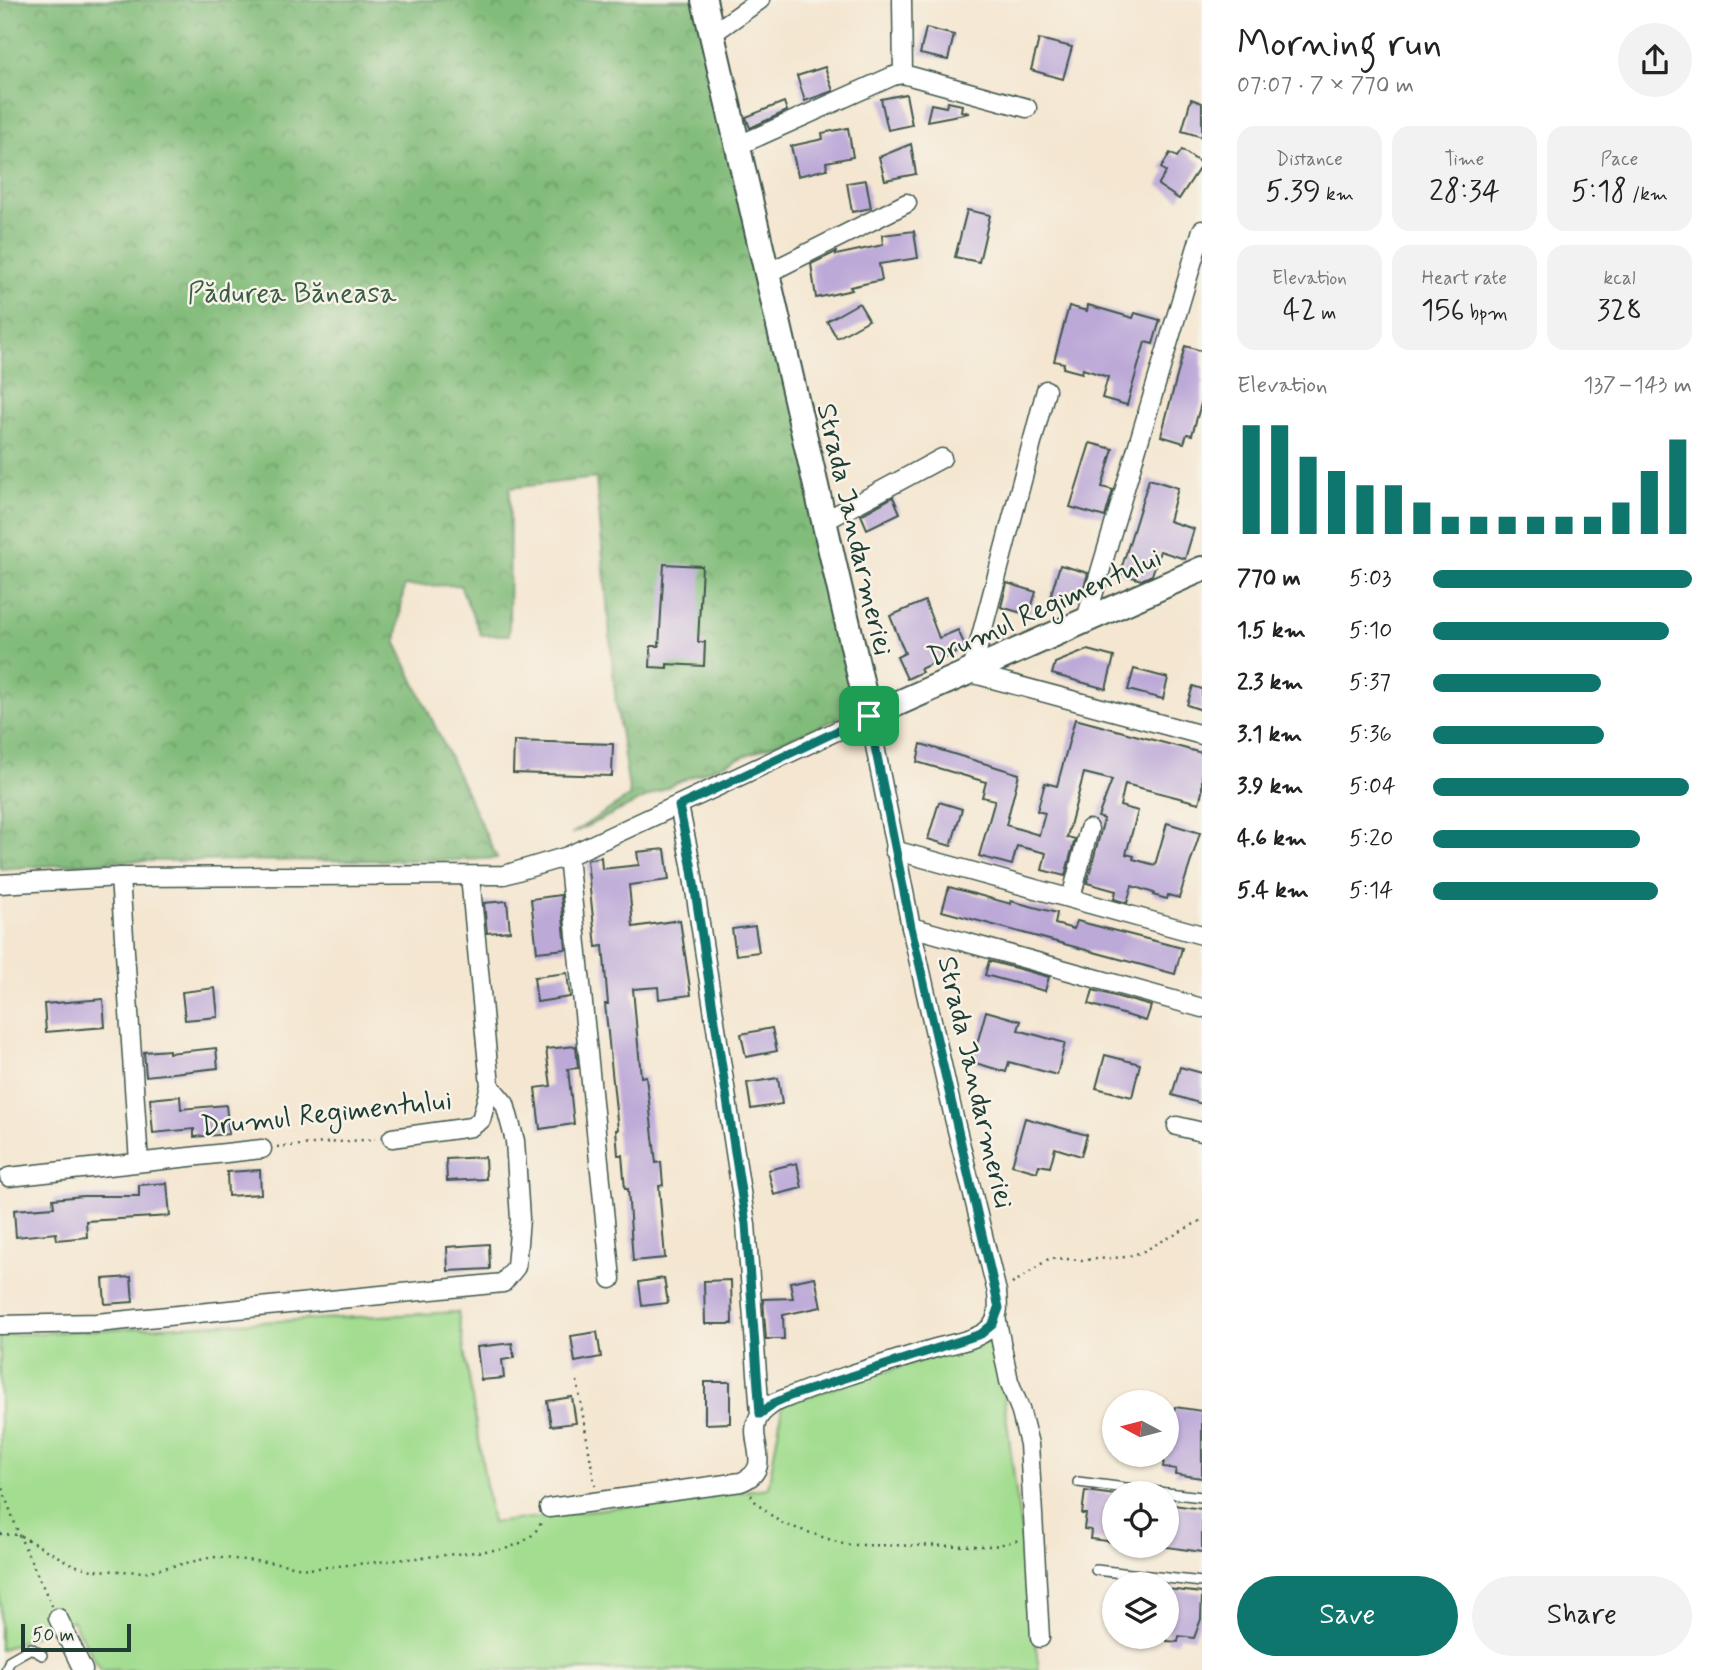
<!DOCTYPE html>
<meta charset="utf-8">
<style>
body{margin:0;font-family:Mynerve,sans-serif;background:#f2f2f2;color:#222;height:100vh;display:flex;flex-direction:column;font-size:26px;white-space:nowrap}
*{box-sizing:border-box;margin:0}
p{font-size:23px;color:#767676}
.icon{flex:none;width:38px;height:38px;fill:none;stroke:currentColor;stroke-width:2;stroke-linecap:round;stroke-linejoin:round}
.map{position:relative;flex:1;overflow:hidden}
.side{display:flex;flex-direction:column;background:#fff;width:525px}
.side>*{flex:none}
.needle{width:46px;rotate:277deg}
.buttons{position:absolute;left:1102px;top:1390px;display:grid;gap:14px}
.buttons a{display:grid;place-items:center;width:77px;height:77px;border-radius:50%;background:#fff;box-shadow:0 2px 5px #0004;font-size:35px}
.scale{position:absolute;left:21px;bottom:18px;width:110px;box-sizing:border-box;padding-left:7px;border:4px solid #1f3d34;border-top:0;font-size:19px;line-height:24px;white-space:nowrap;color:#1f3d34;-webkit-text-stroke:5px #f7f3e8;paint-order:stroke}
.pin{position:absolute;display:grid;place-items:center;width:60px;height:60px;color:#fff;margin:-30px;border-radius:14px;box-shadow:0 4px 10px #0006}
.round{display:grid;place-items:center;flex:none;width:74px;height:74px;border-radius:37px;background:#f2f2f2}
.head{display:flex;align-items:center;justify-content:space-between;height:119px;padding:0 35px}
h1{font-size:38px;font-weight:600;line-height:52px}
.stats{display:grid;grid-template-columns:repeat(3,1fr);gap:10px;height:119px;padding:7px 35px}
.stats div{display:grid;align-content:center;border-radius:18px;background:#f2f2f2;text-align:center}
.stats b{font-size:30px;font-weight:600}
.stats small{font-size:19px;font-weight:400}
.stats p{font-size:19px}
.chart{height:196px;padding:14px 35px}
.chart p{display:flex;justify-content:space-between}
.chart svg{width:100%;height:126px;margin-top:7px;stroke:#0f766e;stroke-width:6}
.action{display:flex;gap:14px;margin-top:auto;padding:14px 35px}
.action a{flex:1;height:80px;border-radius:42px;background:#0f766e;color:#fff;font-size:28px;font-weight:600;line-height:80px;text-align:center}
.action a+a{background:#f2f2f2;color:#222}
ul{padding:0 35px;list-style:none;font-size:23px}
li{display:grid;grid-template-columns:112px 84px 1fr;align-items:center;height:52px}
li i{height:18px;border-radius:9px;background:#0f766e}
main{display:flex;flex:1;min-height:0}
.map>svg:first-child{display:block}
.green{fill:#a3dd90;stroke:#618d62;stroke-width:2}
.forest{fill:url(#forest-crowns);stroke:#507c57;stroke-width:2}
.building{fill:#bca9d8}
.lines{fill:none;stroke-linecap:round;stroke-linejoin:round}
.lane-casing{stroke:#3f564b;stroke-width:12}
.street-casing{stroke:#3f564b;stroke-width:21}
.secondary-casing{stroke:#3f564b;stroke-width:28}
.path{stroke:#3f564b;stroke-width:2.5;stroke-dasharray:2 5;stroke-linecap:butt}
.lane{stroke:#fff;stroke-width:9}
.street{stroke:#fff;stroke-width:18}
.secondary{stroke:#fff;stroke-width:24}
.route-casing{stroke:#fff;stroke-width:14}
.route{stroke:#0f766e;stroke-width:9}
.labels{text-anchor:middle;stroke-width:5;stroke-linejoin:round;paint-order:stroke}
.park-label{font-size:28px;fill:#395d46;stroke:#f7f3e8}
.street-label{font-size:28px;fill:#1f3d34;stroke:#f7f3e8}
</style>
<main>
<div class="map">
<svg width="1202" height="1670" viewBox="0 0 1202 1670">
<defs>
<pattern id="forest-crowns" width="20" height="18" patternUnits="userSpaceOnUse" patternTransform="scale(1.75)"><rect width="20" height="18" fill="#82bc7a"/><path d="M2 6a3 3 0 1 1 6 0M12 15a3 3 0 1 1 6 0" fill="none" stroke="#6a9a65"/></pattern>
</defs>
<rect width="100%" height="100%" fill="#f7f3e8"/>
<filter id="ink" filterUnits="userSpaceOnUse"><feTurbulence type="fractalNoise" baseFrequency=".0143" numOctaves="2"/><feDisplacementMap in="SourceGraphic" scale="14" xChannelSelector="R" yChannelSelector="G"/><feConvolveMatrix kernelMatrix="1 2 1 2 8 2 1 2 1" color-interpolation-filters="sRGB"/></filter>
<filter id="wash" filterUnits="userSpaceOnUse"><feTurbulence type="fractalNoise" baseFrequency=".00686" numOctaves="4" result="noise"/><feDisplacementMap in="SourceGraphic" scale="28" xChannelSelector="R" yChannelSelector="G"/><feGaussianBlur stdDeviation="1.57" result="paint"/><feColorMatrix in="noise" values="0 0 0 0 0 0 0 0 0 0 0 0 0 0 0 0 0 1.4 0 .05"/><feComposite in="paint" operator="in"/></filter>
<g filter="url(#wash)">
<rect width="100%" height="100%" fill="#f4e6d0"/>
<polygon class="green" points="458,1312 492,1523 768,1488 783,1404 996,1337 1039,1670 101,1670 72,1620 0,1650 0,1335"/>
<polygon class="forest" points="0,0 704,0 869,716 853,713 678,782 571,834 630,796 616,704 596,478 510,488 509,635 481,635 460,585 404,586 396,643 497,858 463,860 117,861 0,869"/>
<g id="blocks">
<g class="building">
<polygon points="926,28 954,35 948,60 920,54"/>
<polygon points="1039,39 1072,47 1063,79 1031,70"/>
<polygon points="825,67 833,91 805,101 797,76"/>
<polygon points="906,94 912,125 888,130 881,99"/>
<polygon points="1191,99 1202,103 1202,137 1182,131"/>
<polygon points="784,102 787,111 750,128 746,117"/>
<polygon points="948,102 962,105 961,111 969,113 927,121 931,104 946,107"/>
<polygon points="848,128 853,157 826,162 827,169 798,176 791,146 823,139 822,133"/>
<polygon points="911,144 916,174 885,180 879,157"/>
<polygon points="1182,150 1202,164 1179,199 1158,185 1166,172 1161,168 1170,153 1177,157"/>
<polygon points="866,180 871,208 852,212 847,183"/>
<polygon points="967,210 990,215 979,262 955,257"/>
<polygon points="914,231 918,258 879,264 882,280 850,287 852,290 816,298 811,264 836,252 836,255 883,245 882,235"/>
<polygon points="859,303 869,320 837,338 827,321"/>
<polygon points="1088,305 1133,318 1135,313 1160,320 1153,344 1145,342 1127,405 1102,398 1108,377 1083,369 1082,373 1063,368 1064,363 1054,361 1069,306 1087,311"/>
<polygon points="1185,346 1202,351 1202,400 1192,435 1187,434 1184,443 1161,436"/>
<polygon points="1090,443 1113,449 1102,487 1113,490 1105,517 1070,507"/>
<polygon points="1149,479 1178,488 1169,521 1194,529 1185,559 1160,551 1152,575 1141,580 1120,573"/>
<polygon points="893,497 900,513 867,529 861,515"/>
<polygon points="664,564 702,566 698,642 705,642 704,666 667,664 667,668 650,667 651,646 659,646"/>
<polygon points="1060,565 1088,573 1081,598 1066,593 1062,609 1048,604"/>
<polygon points="1007,583 1036,592 1029,615 1001,607"/>
<polygon points="925,601 939,638 958,630 966,648 920,669 922,672 907,679 897,657 905,653 890,616"/>
<polygon points="1087,650 1114,657 1106,689 1052,674 1055,663"/>
<polygon points="1134,669 1168,678 1163,699 1128,690"/>
<polygon points="1193,686 1202,689 1202,710 1187,705"/>
<polygon points="1075,719 1202,753 1202,792 1199,803 1125,784 1120,806 1138,811 1126,854 1134,856 1133,859 1155,865 1167,823 1200,833 1179,898 1168,895 1167,899 1153,895 1154,893 1132,886 1127,903 1114,899 1116,891 1087,883 1104,819 1098,817 1112,780 1084,773 1067,837 1075,839 1065,876 1042,870 1046,853 1017,846 1012,865 979,856 995,800 982,797 986,782 917,762 921,744 1019,774 1006,825 1039,835 1045,813 1037,811 1045,783 1057,786"/>
<polygon points="514,741 613,744 612,776 513,773"/>
<polygon points="939,802 962,809 951,846 928,839"/>
<polygon points="665,849 669,880 629,885 633,927 680,920 691,995 659,999 658,987 633,989 641,1077 646,1076 656,1163 661,1162 663,1185 659,1186 665,1258 633,1261 628,1189 625,1189 622,1155 618,1155 616,1130 618,1130 605,1004 608,1004 603,946 596,947 587,860 601,857 602,869 639,865 637,852"/>
<polygon points="949,887 1011,904 1011,901 1057,913 1055,924 1074,929 1077,921 1182,948 1175,974 942,911"/>
<polygon points="561,895 566,949 537,952 531,899"/>
<polygon points="507,901 510,931 487,933 484,903"/>
<polygon points="755,926 759,952 736,955 732,929"/>
<polygon points="989,961 1049,977 1045,991 985,975"/>
<polygon points="567,973 570,997 537,1002 534,977"/>
<polygon points="215,988 218,1017 185,1020 182,992"/>
<polygon points="1093,990 1151,1006 1146,1021 1089,1004"/>
<polygon points="103,999 105,1027 46,1032 44,1004"/>
<polygon points="986,1011 1021,1021 1018,1030 1065,1043 1057,1075 1009,1062 1006,1072 972,1062"/>
<polygon points="772,1028 777,1051 746,1057 741,1034"/>
<polygon points="576,1046 578,1068 568,1069 574,1124 540,1129 535,1088 551,1086 546,1049"/>
<polygon points="216,1048 218,1068 146,1076 144,1052 169,1050 169,1053"/>
<polygon points="1105,1055 1140,1064 1132,1097 1096,1088"/>
<polygon points="1180,1067 1202,1073 1202,1104 1172,1095"/>
<polygon points="778,1078 782,1104 751,1109 747,1083"/>
<polygon points="180,1096 181,1109 226,1105 229,1134 194,1137 194,1129 153,1133 150,1099"/>
<polygon points="1025,1118 1087,1135 1081,1156 1055,1148 1050,1167 1039,1165 1037,1172 1012,1165"/>
<polygon points="485,1157 486,1179 447,1181 446,1159"/>
<polygon points="797,1163 802,1188 774,1195 768,1170"/>
<polygon points="260,1170 261,1194 228,1196 227,1172"/>
<polygon points="167,1183 170,1216 86,1221 87,1237 57,1240 56,1233 16,1237 14,1210 54,1207 53,1199 83,1196 139,1196 139,1185"/>
<polygon points="489,1244 490,1269 448,1271 447,1247"/>
<polygon points="131,1277 133,1302 105,1304 103,1279"/>
<polygon points="815,1277 821,1307 783,1315 784,1339 766,1339 763,1299 793,1298 790,1282"/>
<polygon points="664,1278 668,1303 642,1306 639,1282"/>
<polygon points="731,1280 732,1324 705,1324 704,1281"/>
<polygon points="597,1332 601,1357 575,1362 571,1336"/>
<polygon points="512,1343 514,1358 502,1360 504,1378 481,1380 477,1347"/>
<polygon points="705,1382 730,1382 730,1423 705,1424"/>
<polygon points="572,1397 576,1423 551,1426 547,1401"/>
<polygon points="1175,1407 1202,1411 1202,1478 1175,1474 1176,1469 1163,1467 1165,1454 1167,1454 1167,1442"/>
<polygon points="1085,1491 1115,1495 1115,1542 1090,1539 1091,1530 1084,1529 1086,1514 1082,1514"/>
<polygon points="1167,1504 1202,1509 1202,1552 1167,1547"/>
<polygon points="1167,1589 1202,1593 1201,1619 1194,1638 1179,1636 1178,1642 1167,1641"/>
</g>
</g>
</g>
<g filter="url(#ink)">
<use href="#blocks" fill-opacity="0" stroke="#3f564b" stroke-width="2"/>
<g class="lines">
<g class="lane-casing">
<g id="lane">
<polyline points="1078,1482 1166,1493"/>
<polyline points="1167,1493 1202,1497"/>
<polyline points="1096,1570 1202,1582"/>
<polyline points="6,1670 10,1660 31,1648 42,1655"/>
</g>
</g>
<g class="street-casing">
<g id="street">
<polyline points="902,0 903,74"/>
<polyline points="712,34 760,0"/>
<polyline points="737,146 893,76 903,74 1027,108"/>
<polyline points="766,274 907,203"/>
<polyline points="823,522 942,458"/>
<polyline points="1086,619 1202,230"/>
<polyline points="972,670 1046,390"/>
<polyline points="967,672 1202,735"/>
<polyline points="679,806 691,864 746,1224 760,1414"/>
<polyline points="894,850 1202,935"/>
<polyline points="568,856 611,1279"/>
<polyline points="120,877 139,1162"/>
<path d="M0 884 120 877 504 875 568 856 869 716 911 927 954 1118 997 1292C998 1305 1000 1318 990 1328 975 1342 947 1344 929 1350 877 1366 824 1382 774 1403 770 1406 764 1410 761 1414 742 1436 778 1467 741 1482L549 1508"/>
<polyline points="1071,898 1089,829"/>
<polyline points="911,927 1202,1008"/>
<polyline points="1177,1126 1202,1132"/>
<polyline points="392,1138 471,1127 481,1120 490,1086 470,876"/>
<polyline points="9,1177 262,1149"/>
<polyline points="996,1317 1009,1381 1020,1409 1029,1444 1040,1638"/>
<polyline points="0,1325 97,1323 503,1283 516,1267 520,1219 515,1141 505,1104 490,1086"/>
<polyline points="58,1618 83,1670"/>
</g>
</g>
<g class="secondary-casing">
<polyline id="secondary" points="704,0 869,716 1202,569"/>
</g>
<g class="path">
<polyline points="277,1147 375,1139"/>
<polyline points="1012,1284 1050,1258 1082,1260 1126,1257 1142,1252 1202,1220"/>
<polyline points="577,1381 595,1486"/>
<polyline points="0,1482 19,1535 52,1606"/>
<polyline points="751,1495 757,1504 781,1523 846,1545 994,1546 1019,1540"/>
<path d="M0 1534 19 1535 73 1565 92 1570 146 1572 213 1557 277 1563 308 1569 505 1549C522 1543 532 1539 541 1523"/>
</g>
<use href="#lane" class="lane"/>
<use href="#street" class="street"/>
<use href="#secondary" class="secondary"/>
</g>
</g>
<g class="lines" filter="url(#ink)">
<g class="route-casing">
<polygon id="route" points="869,716 911,927 999,1308 993,1324 981,1334 790,1396 774,1403 760,1414 746,1224 691,864 679,806"/>
</g>
<use href="#route" class="route"/>
</g>
<g class="labels">
<g class="park-label">
<text x="292" y="302">Pădurea Băneasa</text>
</g>
<g class="street-label">
<text transform="translate(856 529) rotate(77)" y="10">Strada Jandarmeriei</text>
<text transform="translate(1044 606) rotate(-24)" y="10">Drumul Regimentului</text>
<text transform="translate(977 1082) rotate(77)" y="10">Strada Jandarmeriei</text>
<text transform="translate(326 1112) rotate(-6)" y="10">Drumul Regimentului</text>
</g>
</g>
</svg>
<div class="buttons">
<a><svg class="needle" viewBox="-14 -14 28 28"><path d="M0-13l5 13h-10z" fill="#e53935"/><path d="M0 13l5-13h-10z" fill="#767676"/></svg></a>
<a><svg class="icon" aria-label="locate" viewBox="0 0 24 24"><circle cx="12" cy="12" r="6"/><path d="M12 2v4M12 18v4M2 12h4M18 12h4"/></svg></a>
<a><svg class="icon" aria-label="layers" viewBox="0 0 24 24"><path d="M12 4l9 5-9 5-9-5zM3 14l9 5 9-5"/></svg></a>
</div>
<div class="scale">50 m</div>
<div class="pin" style="left:869px;top:716px;background:#1e9e55"><svg class="icon" aria-label="arrive" viewBox="0 0 24 24"><path d="M6 21V4h12l-3 4 3 4H6"/></svg></div>
</div>
<section class="side">
<div class="head"><div><h1>Morning run</h1><p>07:07 · 7 × 770 m</p></div><a class="round"><svg class="icon" aria-label="share" viewBox="0 0 24 24"><path d="M12 15V3M7 8l5-5 5 5M5 13v7h14v-7"/></svg></a></div>
<div class="stats">
<div><p>Distance</p><b>5.39<small> km</small></b></div>
<div><p>Time</p><b>28:34</b></div>
<div><p>Pace</p><b>5:18<small> /km</small></b></div>
</div>
<div class="stats">
<div><p>Elevation</p><b>42<small> m</small></b></div>
<div><p>Heart rate</p><b>156<small> bpm</small></b></div>
<div><p>kcal</p><b>328</b></div>
</div>
<div class="chart"><p><span>Elevation</span>137–143 m</p>
<svg viewBox="0 0 160 44" preserveAspectRatio="none"><path d="M5 44V6M15 44V6M25 44V17M35 44V22M45 44V27M55 44V27M65 44V33M75 44V38M85 44V38M95 44V38M105 44V38M115 44V38M125 44V38M135 44V33M145 44V22M155 44V11"/></svg>
</div>
<ul>
<li><b>770 m</b>5:03<i style="width:100%"></i></li>
<li><b>1.5 km</b>5:10<i style="width:91%"></i></li>
<li><b>2.3 km</b>5:37<i style="width:65%"></i></li>
<li><b>3.1 km</b>5:36<i style="width:66%"></i></li>
<li><b>3.9 km</b>5:04<i style="width:99%"></i></li>
<li><b>4.6 km</b>5:20<i style="width:80%"></i></li>
<li><b>5.4 km</b>5:14<i style="width:87%"></i></li>
</ul>
<div class="action"><a>Save</a><a>Share</a></div>
</section>
</main>
